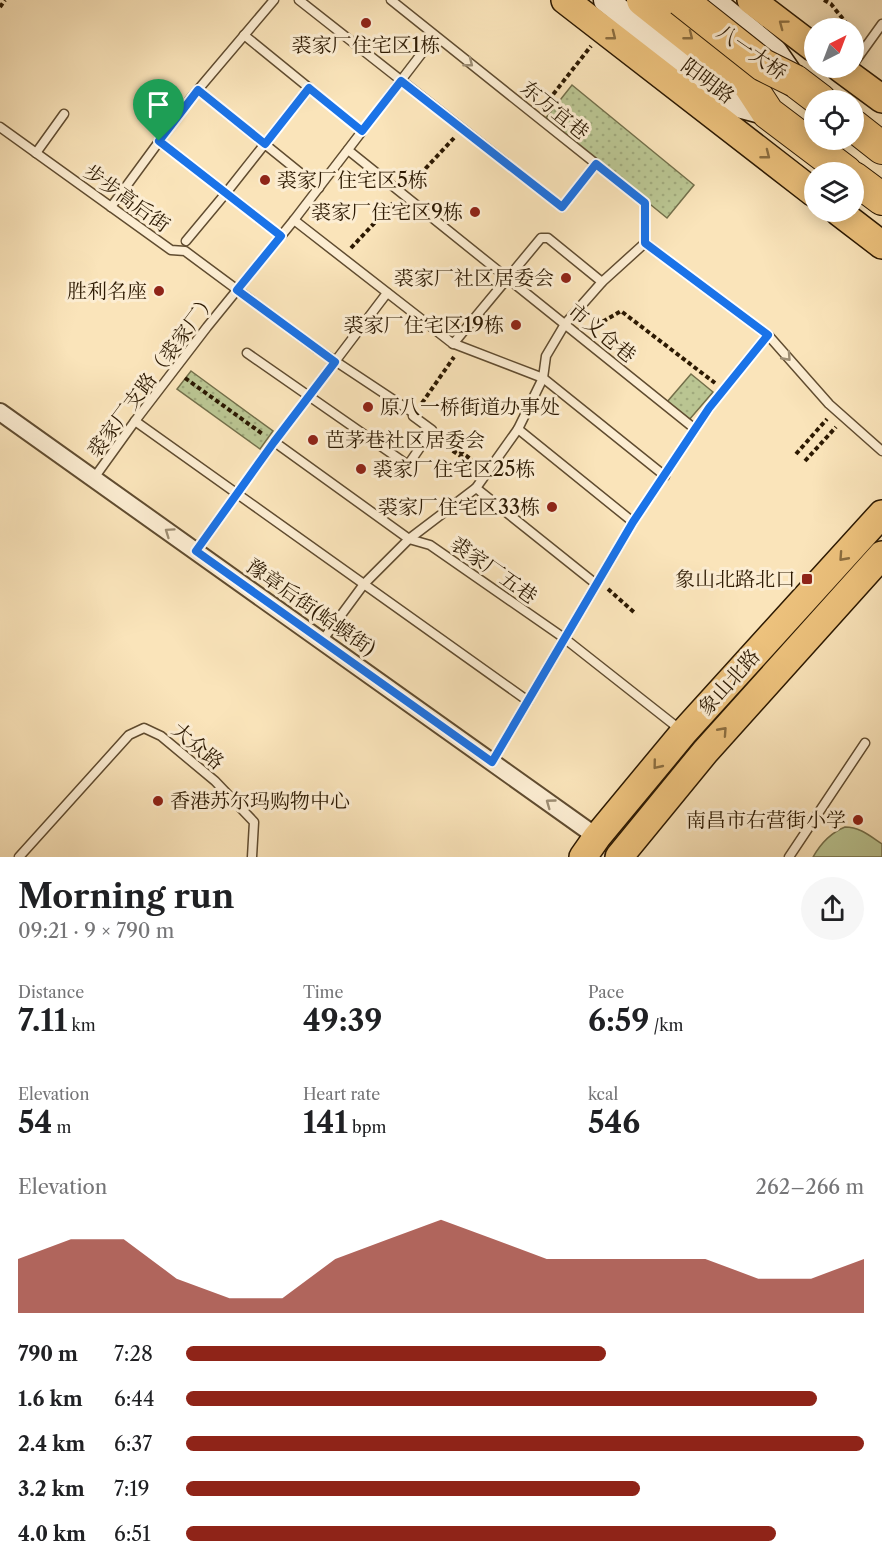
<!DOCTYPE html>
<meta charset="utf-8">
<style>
body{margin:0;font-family:"Libre Caslon Text","Noto Serif SC",serif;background:#f6f6f6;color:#202124;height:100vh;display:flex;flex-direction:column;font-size:22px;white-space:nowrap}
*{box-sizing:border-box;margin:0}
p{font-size:20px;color:#757577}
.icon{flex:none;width:33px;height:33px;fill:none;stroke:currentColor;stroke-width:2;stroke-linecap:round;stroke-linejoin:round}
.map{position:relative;height:857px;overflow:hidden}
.sheet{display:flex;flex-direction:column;background:#fff;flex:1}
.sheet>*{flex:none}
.needle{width:39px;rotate:42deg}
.fabs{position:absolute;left:804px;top:18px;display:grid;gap:12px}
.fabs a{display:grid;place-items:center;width:60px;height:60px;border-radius:50%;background:#fff;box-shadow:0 3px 15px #0003;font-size:30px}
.pin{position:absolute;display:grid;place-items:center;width:51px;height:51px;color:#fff;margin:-62px -26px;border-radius:50% 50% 50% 0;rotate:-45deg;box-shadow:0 0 6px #0007}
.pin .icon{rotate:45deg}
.round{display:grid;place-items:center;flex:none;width:63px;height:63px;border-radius:32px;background:#f6f6f6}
.headline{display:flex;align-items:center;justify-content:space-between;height:102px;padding:0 18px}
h1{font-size:33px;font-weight:700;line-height:45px}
.stats{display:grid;grid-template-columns:repeat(3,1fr);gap:9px;height:102px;padding:6px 18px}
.stats div{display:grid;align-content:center}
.stats b{font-size:30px;font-weight:700}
.stats small{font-size:16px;font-weight:400}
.stats p{font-size:16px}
.chart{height:168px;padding:12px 18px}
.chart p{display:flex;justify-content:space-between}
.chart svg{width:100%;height:108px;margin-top:6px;fill:#8f2418;opacity:.7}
ul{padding:0 18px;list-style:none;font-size:20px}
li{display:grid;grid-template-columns:96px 72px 1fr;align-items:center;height:45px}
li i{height:15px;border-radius:8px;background:#8f2418}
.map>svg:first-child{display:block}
.grass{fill:url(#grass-dots);stroke:#736f4a;stroke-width:1.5}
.garden{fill:#bac592;stroke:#736f4a;stroke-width:1.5}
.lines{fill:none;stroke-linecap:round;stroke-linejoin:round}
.lane-casing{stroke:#604c30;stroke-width:11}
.street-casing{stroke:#604c30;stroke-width:20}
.secondary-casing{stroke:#2c1902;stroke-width:27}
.primary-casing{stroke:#2c1902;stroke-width:30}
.highway-casing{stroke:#2c1902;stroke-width:34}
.path{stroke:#2c1902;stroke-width:4;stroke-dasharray:4.5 3;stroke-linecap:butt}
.lane{stroke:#fcedd2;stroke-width:8}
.street{stroke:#fcedd2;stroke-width:16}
.secondary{stroke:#fcedd2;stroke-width:24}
.primary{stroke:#edc27d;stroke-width:27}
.highway{stroke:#edc27d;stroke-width:32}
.highway-bridge-casing{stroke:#2c1902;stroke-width:34;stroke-linecap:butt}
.highway-bridge{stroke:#edc27d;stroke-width:32}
.oneway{stroke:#8c6e40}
.oneway2{stroke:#9e8e74}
.route-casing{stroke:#fff;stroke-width:12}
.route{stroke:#1a73e8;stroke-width:8}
.poi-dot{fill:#8f2418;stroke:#fcedd2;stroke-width:2}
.labels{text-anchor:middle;stroke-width:6;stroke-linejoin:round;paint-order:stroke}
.poi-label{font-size:20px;fill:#2c1902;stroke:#fcedd2;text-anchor:end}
.street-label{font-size:20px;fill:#2c1902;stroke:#fcedd2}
</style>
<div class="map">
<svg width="882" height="857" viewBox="0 0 882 857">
<defs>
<pattern id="grass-dots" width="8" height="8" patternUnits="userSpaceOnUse" patternTransform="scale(1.5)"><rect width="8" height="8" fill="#bac592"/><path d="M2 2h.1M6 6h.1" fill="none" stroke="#a0a97c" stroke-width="1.8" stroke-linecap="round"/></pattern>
</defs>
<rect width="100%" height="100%" fill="#fae4ba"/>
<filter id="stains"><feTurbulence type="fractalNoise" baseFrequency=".00333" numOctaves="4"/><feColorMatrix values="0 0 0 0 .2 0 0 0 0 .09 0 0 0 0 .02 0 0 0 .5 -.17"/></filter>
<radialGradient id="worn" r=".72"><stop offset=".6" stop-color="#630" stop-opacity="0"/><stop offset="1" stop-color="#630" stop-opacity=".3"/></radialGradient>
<g class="grass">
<polygon points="572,85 694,185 667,218 545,119"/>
<polygon points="191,371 273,431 260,449 177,389"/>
<polygon points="691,374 713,392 689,420 667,402"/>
</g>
<path class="garden" d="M845 827C860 827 870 836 882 844V857H813C821 843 830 833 845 827Z"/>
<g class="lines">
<g class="lane-casing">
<g id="lane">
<polyline points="299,0 562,207 596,164"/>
<polyline points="391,0 645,203 645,243 768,335 829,404 882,451"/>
<polyline points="244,35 362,131"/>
<polyline points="854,63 882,24"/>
<polyline points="198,90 319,188"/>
<polyline points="0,127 171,250 185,251 317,349 412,412"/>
<polyline points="159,141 281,236"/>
<polyline points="348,150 695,429"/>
<polyline points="36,153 64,114"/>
<polyline points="111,207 191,98 274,0"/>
<polyline points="294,220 452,343 543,378 665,476"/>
<polyline points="186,241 226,193 309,88"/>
<polyline points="453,344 541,238 548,238 602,282"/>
<polyline points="247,353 408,465 432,430 413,416"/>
<polyline points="135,421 528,701"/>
<polyline points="518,429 633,522"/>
<polyline points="280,446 409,539 430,545 564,638 682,731"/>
<polyline points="94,478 135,421 207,327 294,220 435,36"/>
<polyline points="476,488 596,584"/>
<polyline points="196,551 274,442 387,293"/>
<polyline points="322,641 364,584 409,539 476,488 518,429 543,378 546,356 565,324 602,282 645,243"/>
<polyline points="492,762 633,522 709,408 768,335"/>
<polyline points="19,857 129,735 144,728 161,736 215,781 254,822 252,857"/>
<polyline points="789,857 865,743"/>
</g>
</g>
<g class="street-casing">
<polyline id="street" points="0,412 597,837"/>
</g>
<g class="secondary-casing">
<g id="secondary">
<polyline points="606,0 734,104 768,113"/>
<polyline points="712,0 775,52 795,81"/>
</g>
</g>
<g class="primary-casing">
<g id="primary">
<polyline points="565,0 814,193"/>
<polyline points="751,0 814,48"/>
<polyline points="840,68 882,99"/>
<polyline points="839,212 882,245"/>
<polyline points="583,857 597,837 684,732 882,514"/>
<polyline points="619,857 705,752 882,555"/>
</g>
</g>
<g class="highway-casing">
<g id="highway">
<polyline points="643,0 749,84 768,113 846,172"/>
<polyline points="795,81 820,100"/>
<polyline points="854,126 882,148"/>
<polyline points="854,178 882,199"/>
</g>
</g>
<g class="path">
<polyline points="824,0 831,4 847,24 843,28"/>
<polyline points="0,7 5,0"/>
<polyline points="544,106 591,46"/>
<polyline points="410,185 454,138"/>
<polyline points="351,248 393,203"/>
<polyline points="590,329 621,311 715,383"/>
<polyline points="185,378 264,435"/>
<polyline points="422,403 454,357"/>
<polyline points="796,454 827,419"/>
<polyline points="805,461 836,427"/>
<polyline points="475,466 440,442 442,439 478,464"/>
<polyline points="608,589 636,614"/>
</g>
<use href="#lane" class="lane"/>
<use href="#street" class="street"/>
<use href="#secondary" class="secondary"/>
<use href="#primary" class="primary"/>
<use href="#highway" class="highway"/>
<g class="highway-bridge-casing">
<polyline id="highway-bridge" points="681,0 763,65 795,81"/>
</g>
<use href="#highway-bridge" class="highway-bridge"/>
</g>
<defs><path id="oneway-chevron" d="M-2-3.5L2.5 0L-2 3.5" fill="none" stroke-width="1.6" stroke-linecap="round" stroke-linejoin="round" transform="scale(1.5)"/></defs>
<g class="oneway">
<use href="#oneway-chevron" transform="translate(783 24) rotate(-143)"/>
<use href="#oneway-chevron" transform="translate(612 36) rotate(38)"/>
<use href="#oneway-chevron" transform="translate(689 36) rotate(38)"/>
<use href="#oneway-chevron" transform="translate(766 155) rotate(38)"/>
<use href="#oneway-chevron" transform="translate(843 557) rotate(132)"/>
<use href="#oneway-chevron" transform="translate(723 731) rotate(-48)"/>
<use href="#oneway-chevron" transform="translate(657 765) rotate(129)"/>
</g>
<g class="oneway2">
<use href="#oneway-chevron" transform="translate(469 63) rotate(38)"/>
<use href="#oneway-chevron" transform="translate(787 357) rotate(48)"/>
<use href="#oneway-chevron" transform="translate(169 532) rotate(-145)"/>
<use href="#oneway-chevron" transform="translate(550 803) rotate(-144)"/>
</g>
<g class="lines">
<g class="route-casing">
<polygon id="route" points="401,81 562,207 596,164 645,203 645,243 768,335 709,408 633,522 492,762 196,551 274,442 335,362 237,290 281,236 159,141 198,90 265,144 309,88 362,131"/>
</g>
<use href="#route" class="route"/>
</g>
<g class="poi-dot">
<circle cx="366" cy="23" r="6"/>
<circle cx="265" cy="180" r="6"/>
<circle cx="475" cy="212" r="6"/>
<circle cx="566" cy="278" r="6"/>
<circle cx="159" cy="291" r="6"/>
<circle cx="516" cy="325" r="6"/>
<circle cx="368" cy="407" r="6"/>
<circle cx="313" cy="440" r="6"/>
<circle cx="361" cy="469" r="6"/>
<circle cx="552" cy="507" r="6"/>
<rect x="801" y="573" width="12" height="12" rx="3"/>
<circle cx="158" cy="801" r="6"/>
<circle cx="858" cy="820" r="6"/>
</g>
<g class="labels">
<g class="poi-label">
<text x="366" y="52" text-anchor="middle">裘家厂住宅区1栋</text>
<text x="277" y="187" text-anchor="start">裘家厂住宅区5栋</text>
<text x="463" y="219">裘家厂住宅区9栋</text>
<text x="554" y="285">裘家厂社区居委会</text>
<text x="147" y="298">胜利名座</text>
<text x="504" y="332">裘家厂住宅区19栋</text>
<text x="380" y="414" text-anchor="start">原八一桥街道办事处</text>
<text x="325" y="447" text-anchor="start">芭茅巷社区居委会</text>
<text x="373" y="476" text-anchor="start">裘家厂住宅区25栋</text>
<text x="540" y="514">裘家厂住宅区33栋</text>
<text x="795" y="586">象山北路北口</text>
<text x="170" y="808" text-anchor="start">香港苏尔玛购物中心</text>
<text x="846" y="827">南昌市右营街小学</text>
</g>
<g class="street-label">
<text transform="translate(752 52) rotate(35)" y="7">八一大桥</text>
<text transform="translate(708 81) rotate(37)" y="7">阳明路</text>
<text transform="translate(555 110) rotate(39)" y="7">东万宜巷</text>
<text transform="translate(127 198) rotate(36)" y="7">步步高后街</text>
<text transform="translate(602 333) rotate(39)" y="7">市义仓巷</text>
<text transform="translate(152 375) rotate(-53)" y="7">裘家厂支路（裘家厂）</text>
<text transform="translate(494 570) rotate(35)" y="7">裘家厂五巷</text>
<text transform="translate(311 607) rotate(35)" y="7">豫章后街(蛤蟆街)</text>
<text transform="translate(729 682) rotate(-48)" y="7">象山北路</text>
<text transform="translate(198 746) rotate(40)" y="7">大众路</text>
</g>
</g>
<rect width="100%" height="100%" filter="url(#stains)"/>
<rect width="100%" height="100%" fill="url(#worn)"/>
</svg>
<div class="fabs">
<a><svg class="needle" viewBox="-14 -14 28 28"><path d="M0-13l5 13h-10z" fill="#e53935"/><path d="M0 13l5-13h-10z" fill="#757577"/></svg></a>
<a><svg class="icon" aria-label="locate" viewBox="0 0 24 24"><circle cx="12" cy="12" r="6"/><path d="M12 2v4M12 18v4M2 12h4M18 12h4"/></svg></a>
<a><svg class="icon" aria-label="layers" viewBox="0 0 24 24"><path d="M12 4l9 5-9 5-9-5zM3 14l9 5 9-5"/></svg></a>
</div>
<div class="pin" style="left:159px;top:141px;background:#1e9e55"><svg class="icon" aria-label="arrive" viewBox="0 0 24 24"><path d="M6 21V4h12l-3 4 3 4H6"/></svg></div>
</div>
<section class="sheet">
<div class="headline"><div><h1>Morning run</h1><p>09:21 · 9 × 790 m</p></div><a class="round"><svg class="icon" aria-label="share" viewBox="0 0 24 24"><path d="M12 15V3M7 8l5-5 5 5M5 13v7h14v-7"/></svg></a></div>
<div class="stats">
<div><p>Distance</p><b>7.11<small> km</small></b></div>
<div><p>Time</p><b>49:39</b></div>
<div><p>Pace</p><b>6:59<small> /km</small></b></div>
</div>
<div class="stats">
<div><p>Elevation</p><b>54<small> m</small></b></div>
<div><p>Heart rate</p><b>141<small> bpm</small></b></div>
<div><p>kcal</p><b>546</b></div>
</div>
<div class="chart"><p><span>Elevation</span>262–266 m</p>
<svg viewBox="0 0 160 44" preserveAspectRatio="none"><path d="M0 44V22L10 14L20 14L30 30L40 38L50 38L60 22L70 14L80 6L90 14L100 22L110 22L120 22L130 22L140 30L150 30L160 22V44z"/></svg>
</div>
<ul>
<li><b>790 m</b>7:28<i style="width:62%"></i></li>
<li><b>1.6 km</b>6:44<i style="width:93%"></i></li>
<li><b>2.4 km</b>6:37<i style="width:100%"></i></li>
<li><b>3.2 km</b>7:19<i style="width:67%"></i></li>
<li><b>4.0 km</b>6:51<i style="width:87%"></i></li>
</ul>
</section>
